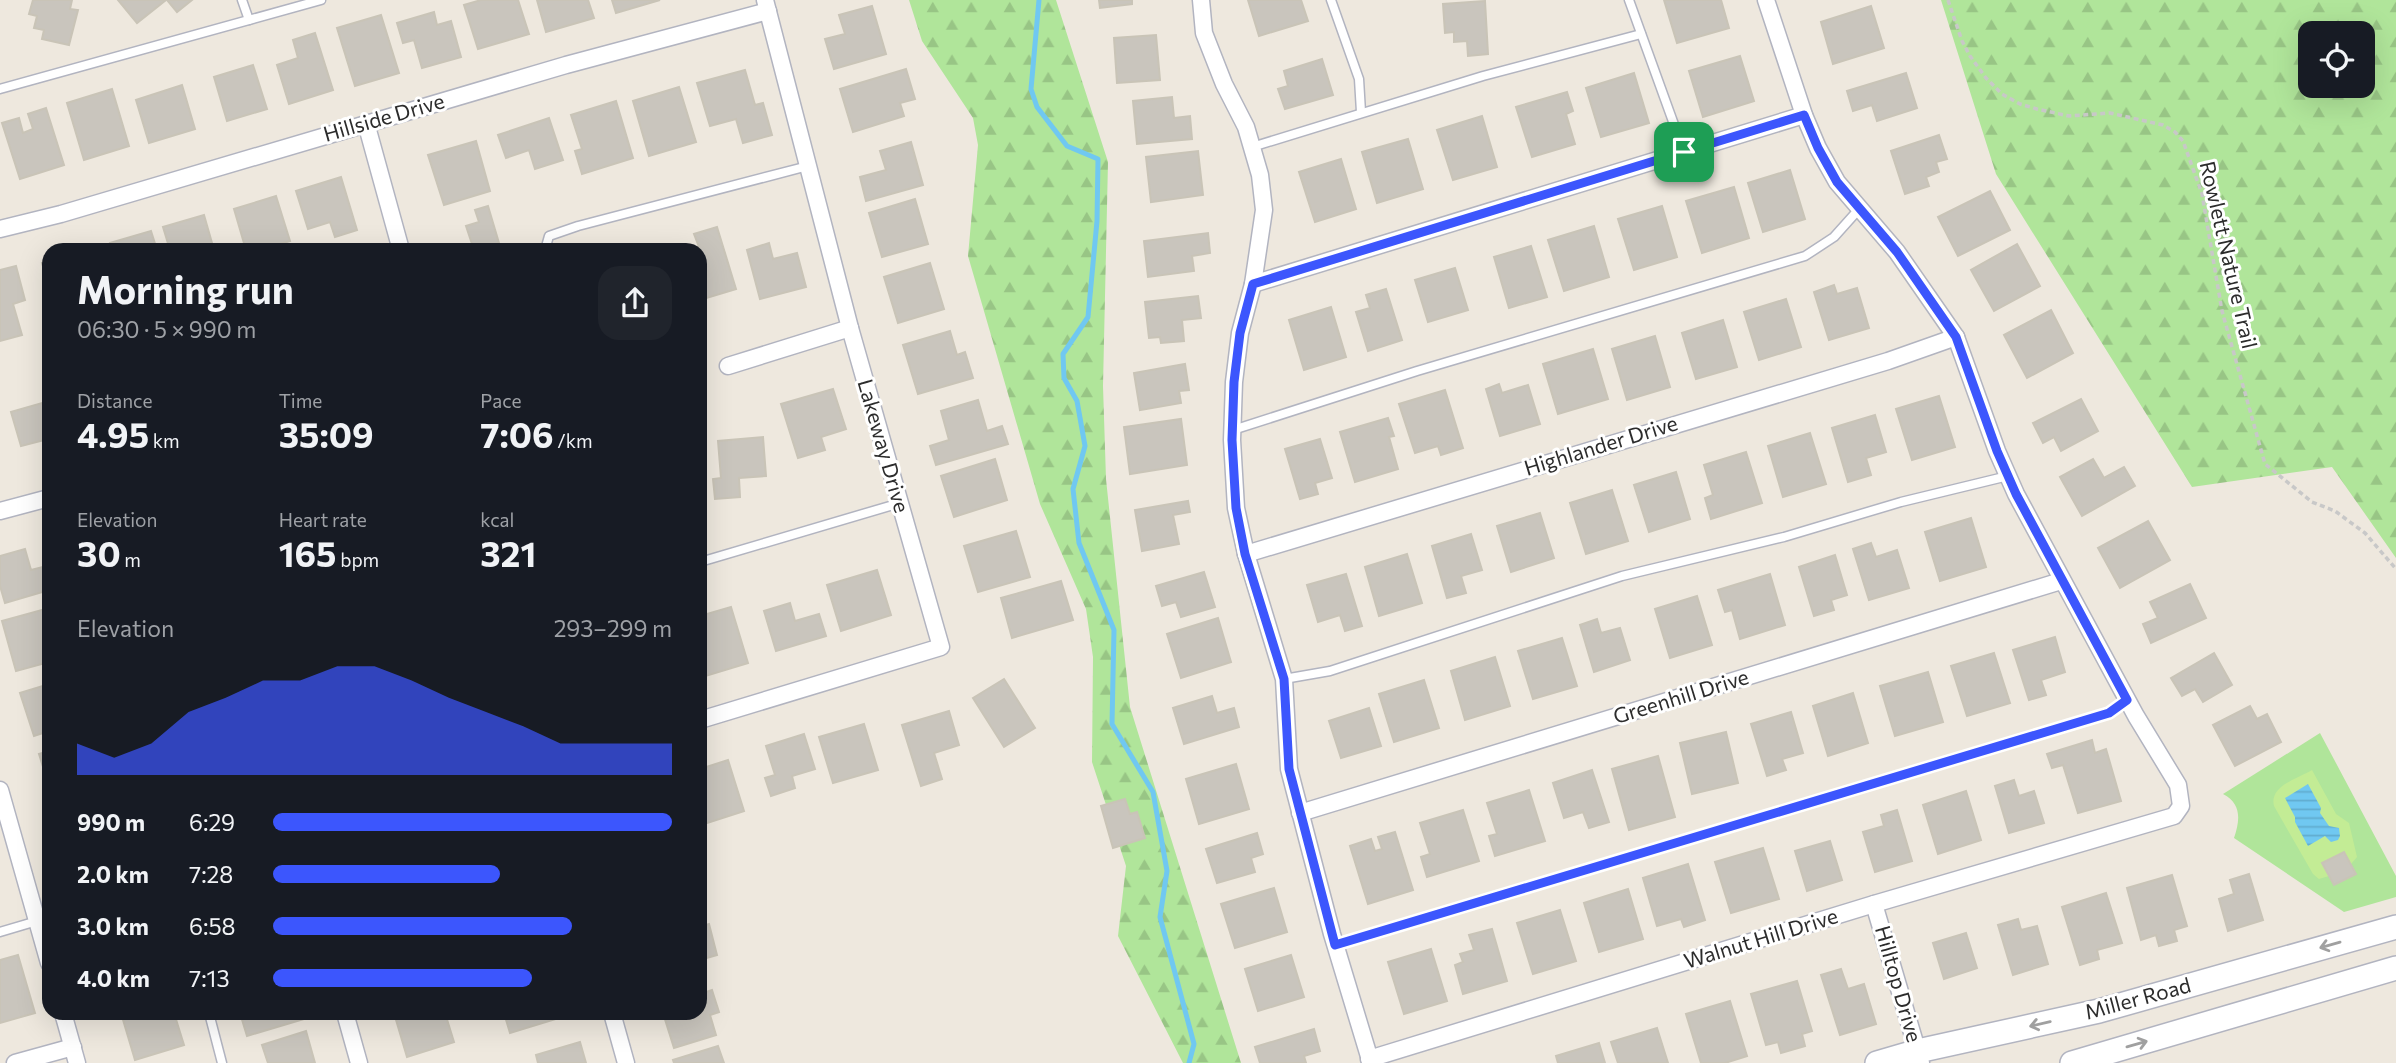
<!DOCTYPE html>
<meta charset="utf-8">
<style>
body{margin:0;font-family:Commissioner,sans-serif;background:#20242c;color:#f1f3f6;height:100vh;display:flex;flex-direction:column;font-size:26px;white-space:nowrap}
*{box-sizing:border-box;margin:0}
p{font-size:23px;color:#9ea1a6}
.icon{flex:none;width:38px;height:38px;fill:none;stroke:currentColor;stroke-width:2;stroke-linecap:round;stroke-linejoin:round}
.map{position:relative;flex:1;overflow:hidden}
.side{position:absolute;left:42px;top:243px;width:665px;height:777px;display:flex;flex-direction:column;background:#171b24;border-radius:21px;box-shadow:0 7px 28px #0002}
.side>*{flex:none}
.controls{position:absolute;left:2298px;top:21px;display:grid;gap:14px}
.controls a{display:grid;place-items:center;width:77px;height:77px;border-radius:14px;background:#171b24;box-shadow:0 7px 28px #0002;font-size:35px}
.pin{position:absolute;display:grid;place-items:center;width:60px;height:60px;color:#fff;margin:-30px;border-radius:14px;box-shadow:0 4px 10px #0006}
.round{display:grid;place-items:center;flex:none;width:74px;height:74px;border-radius:21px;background:#20242c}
.overview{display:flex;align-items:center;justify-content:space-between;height:119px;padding:0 35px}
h1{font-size:38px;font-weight:700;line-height:52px}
.figures{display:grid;grid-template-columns:repeat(3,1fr);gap:10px;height:119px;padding:7px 35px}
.figures div{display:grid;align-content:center}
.figures b{font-size:35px;font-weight:700}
.figures small{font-size:19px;font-weight:400}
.figures p{font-size:19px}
.chart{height:196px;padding:14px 35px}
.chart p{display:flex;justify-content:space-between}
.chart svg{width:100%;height:126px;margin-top:7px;fill:#3c56fd;opacity:.7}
ul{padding:0 35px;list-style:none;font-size:23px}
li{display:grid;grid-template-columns:112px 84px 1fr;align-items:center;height:52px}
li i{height:18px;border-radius:9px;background:#3c56fd}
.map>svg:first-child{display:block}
.green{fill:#b0e59a}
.forest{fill:url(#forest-firs);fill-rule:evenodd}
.pitch{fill:#c3ec95}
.water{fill:url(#water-rules)}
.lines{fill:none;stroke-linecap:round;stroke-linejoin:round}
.stream{stroke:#70c8f1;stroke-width:5}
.building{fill:#c9c5bd;stroke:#c9c4b7;stroke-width:2}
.service-casing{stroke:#b2b4c0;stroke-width:11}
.minor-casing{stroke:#b2b4c0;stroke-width:19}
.secondary-casing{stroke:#b2b4c0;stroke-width:26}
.path{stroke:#c8c8c8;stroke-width:3.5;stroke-dasharray:5 3.5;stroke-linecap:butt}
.service{stroke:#fff;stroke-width:8}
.minor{stroke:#fff;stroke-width:16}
.secondary{stroke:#fff;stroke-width:23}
.oneway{stroke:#a0a0a0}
.route-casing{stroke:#fff;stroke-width:14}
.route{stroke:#3c56fd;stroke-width:9}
.labels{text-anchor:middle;stroke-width:6;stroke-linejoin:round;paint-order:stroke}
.street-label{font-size:21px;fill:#2c2c2c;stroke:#fff}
</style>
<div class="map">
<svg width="2396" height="1063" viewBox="0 0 2396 1063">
<defs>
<pattern id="forest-firs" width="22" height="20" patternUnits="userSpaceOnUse" patternTransform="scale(1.75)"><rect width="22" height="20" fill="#b0e59a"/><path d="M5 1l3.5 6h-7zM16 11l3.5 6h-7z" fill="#98c585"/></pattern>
<pattern id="water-rules" width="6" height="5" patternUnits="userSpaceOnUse" patternTransform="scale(1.75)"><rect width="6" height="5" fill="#70c8f1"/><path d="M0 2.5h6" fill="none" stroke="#61accf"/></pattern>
</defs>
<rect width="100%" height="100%" fill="#eee8de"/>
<path class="green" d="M2320 733 2396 876V897L2344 912 2234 838C2240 820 2242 804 2223 794Z"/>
<g class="forest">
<polygon points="909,0 1056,0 1108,162 1103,386 1106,479 1130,707 1241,1063 1183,1063 1118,936 1126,866 1092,762 1093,657 1086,609 1040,504 968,256 978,145 973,118 922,41"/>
<path d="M1941 0H2396V558L2332 467 2192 487 1996 174ZM2310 33H2362V86H2310Z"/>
</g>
<path class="pitch" d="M2312 770 2336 814 2349 823 2357 857 2351 864 2344 852 2322 863 2329 876 2319 879 2313 874 2274 806C2269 786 2297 779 2312 770Z"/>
<polygon class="water" points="2308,784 2321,808 2320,813 2329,826 2339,828 2340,836 2338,840 2331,842 2325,836 2308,846 2295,822 2295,817 2285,798"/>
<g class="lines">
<polyline class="stream" points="1039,0 1031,89 1037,107 1067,146 1098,159 1097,221 1088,317 1063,354 1064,378 1077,401 1085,446 1073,489 1079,543 1114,630 1112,724 1153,792 1167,871 1160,917 1194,1044 1189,1063"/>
</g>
<g class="building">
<polygon points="33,0 72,0 70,9 78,10 69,45 42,39 44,30 34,28 37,16 29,14"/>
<polygon points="118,0 166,0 137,23"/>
<polygon points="167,0 192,0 177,12"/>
<polygon points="481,0 518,0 529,34 478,49 464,5"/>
<polygon points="537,0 588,0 594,18 546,32"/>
<polygon points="612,0 660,0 616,13"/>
<polygon points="1099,0 1132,0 1132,4 1100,8"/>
<polygon points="1248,0 1301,0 1308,21 1259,36"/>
<polygon points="1664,0 1721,0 1729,28 1677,43"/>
<polygon points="1485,1 1488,54 1468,56 1467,41 1454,42 1454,32 1445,33 1443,4"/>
<polygon points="872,6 886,54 834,69 825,39 845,34 839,15"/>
<polygon points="1871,6 1884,48 1833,64 1821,22"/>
<polygon points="434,12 437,25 451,21 461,57 422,68 414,40 403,43 397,23"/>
<polygon points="381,15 399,73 355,86 337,28"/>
<polygon points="315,33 333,90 289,104 277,65 298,58 293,40"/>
<polygon points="1156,35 1160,80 1117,83 1114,38"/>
<polygon points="1740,56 1754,101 1703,117 1689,71"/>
<polygon points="1322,59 1333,95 1285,109 1278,89 1288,86 1284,71"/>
<polygon points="253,65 267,109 227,121 214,77"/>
<polygon points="906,69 915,99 900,103 904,116 853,132 840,89"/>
<polygon points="745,70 755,105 763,103 772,135 743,143 736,119 710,126 697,83"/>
<polygon points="1634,73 1649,123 1601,137 1586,88"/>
<polygon points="1906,73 1917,108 1877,121 1872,105 1853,111 1847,91"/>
<polygon points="182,85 195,129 149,143 136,100"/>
<polygon points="679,87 696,142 649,156 633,101"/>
<polygon points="112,89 129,146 84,160 67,103"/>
<polygon points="1567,92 1573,111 1566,114 1575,144 1532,157 1516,107"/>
<polygon points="1172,97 1174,118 1190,116 1192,139 1137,144 1133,101"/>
<polygon points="616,101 633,158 582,174 575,151 582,149 571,115"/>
<polygon points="46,108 64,165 20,179 2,123 19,118 23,133 33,129 28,114"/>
<polygon points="1482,116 1497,167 1453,180 1437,130"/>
<polygon points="549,118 563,160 535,169 529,150 506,158 498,135"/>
<polygon points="1939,135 1947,159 1936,162 1939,172 1926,177 1929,186 1905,194 1891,151"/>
<polygon points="1408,139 1423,189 1377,203 1362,152"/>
<polygon points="476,141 490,191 444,205 428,155"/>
<polygon points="911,142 923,185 866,201 860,177 886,170 880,151"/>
<polygon points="1198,151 1203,195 1151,202 1146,157"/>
<polygon points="1341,159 1356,209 1315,222 1299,172"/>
<polygon points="1790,170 1805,219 1763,232 1748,183"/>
<polygon points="341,177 357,230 335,237 330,222 308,229 296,191"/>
<polygon points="1734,187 1749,238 1702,253 1686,201"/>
<polygon points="1990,191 2010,230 1958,256 1938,217"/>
<polygon points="276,196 290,241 260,250 246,250 234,209"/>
<polygon points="915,199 928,244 882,257 869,213"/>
<polygon points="488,206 499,243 474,250 466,226 479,222 475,210"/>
<polygon points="1662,206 1677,257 1634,270 1618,219"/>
<polygon points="204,215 214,250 170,250 163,227"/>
<polygon points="1594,226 1609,277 1564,291 1548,240"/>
<polygon points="717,227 736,289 700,300 700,250 689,250 699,247 694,234"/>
<polygon points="151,231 157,250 112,250 110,243"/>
<polygon points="1208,233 1210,253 1192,256 1194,271 1148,277 1144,241"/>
<polygon points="769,243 773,259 797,253 806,287 760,299 747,250"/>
<polygon points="2017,244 2040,286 1994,311 1971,270"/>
<polygon points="1531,246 1547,297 1509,308 1494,257"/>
<polygon points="49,261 49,288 42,263"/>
<polygon points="930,263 944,309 898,323 884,277"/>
<polygon points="16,266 25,300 13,304 22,335 0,341 0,270"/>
<polygon points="1455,268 1468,310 1428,322 1415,280"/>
<polygon points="1834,285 1837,294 1857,288 1869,328 1829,340 1814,292"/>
<polygon points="1386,289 1402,340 1368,351 1356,312 1370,308 1366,295"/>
<polygon points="1198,296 1201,318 1182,320 1184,341 1161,343 1160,337 1149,338 1145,302"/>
<polygon points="1786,299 1801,347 1759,360 1744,312"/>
<polygon points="1331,307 1346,357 1304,370 1289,320"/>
<polygon points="2051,310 2073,353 2027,378 2004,335"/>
<polygon points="1723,320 1737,367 1696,379 1682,333"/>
<polygon points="950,331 957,355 965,352 973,378 918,394 903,345"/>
<polygon points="1655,336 1670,387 1627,400 1612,349"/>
<polygon points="1593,349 1608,399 1558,414 1543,364"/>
<polygon points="1185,364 1189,390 1179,391 1181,403 1140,410 1134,373"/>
<polygon points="1499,384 1502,393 1528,385 1540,424 1500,436 1486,389"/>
<polygon points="833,389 846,429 821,437 825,450 798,458 781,404"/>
<polygon points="1445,390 1463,448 1441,455 1438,446 1415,453 1399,404"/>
<polygon points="1939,396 1955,447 1912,460 1896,409"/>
<polygon points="2081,399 2098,431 2061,451 2054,437 2043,443 2033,423"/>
<polygon points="978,400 987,431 1002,426 1008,444 936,465 930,446 949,440 941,411"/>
<polygon points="49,401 49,445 48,439 21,446 11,412"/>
<polygon points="1875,415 1886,452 1866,458 1871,475 1848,482 1832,428"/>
<polygon points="1388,418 1394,436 1389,437 1398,469 1355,482 1340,432"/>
<polygon points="1181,419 1187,465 1130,474 1124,427"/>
<polygon points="1810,433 1826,484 1783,497 1768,446"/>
<polygon points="763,437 766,476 739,478 740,497 715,499 713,479 721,478 718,441"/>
<polygon points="1320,439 1332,478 1315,483 1318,494 1300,499 1285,449"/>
<polygon points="1746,452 1762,503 1711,519 1705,498 1713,495 1704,465"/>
<polygon points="995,459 1007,500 954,517 941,476"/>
<polygon points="2093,459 2104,478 2124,467 2135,486 2082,516 2060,477"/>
<polygon points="1676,472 1690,519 1649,532 1634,485"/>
<polygon points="1612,490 1628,541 1586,554 1570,503"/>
<polygon points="1188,501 1190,512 1173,515 1179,544 1142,551 1135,510"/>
<polygon points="1540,513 1554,558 1511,572 1497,526"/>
<polygon points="1971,518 1986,567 1940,581 1925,532"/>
<polygon points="2148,521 2170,560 2120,588 2098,548"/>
<polygon points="1016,531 1030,577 978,592 964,546"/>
<polygon points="1471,534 1482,570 1461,576 1466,593 1447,598 1432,546"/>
<polygon points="1871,543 1876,557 1897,550 1909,588 1869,600 1853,549"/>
<polygon points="25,549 31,570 43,567 49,590 5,603 0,586 0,556"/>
<polygon points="1407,554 1422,603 1379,616 1365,567"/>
<polygon points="1835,555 1847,595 1831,600 1834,610 1814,616 1799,567"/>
<polygon points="877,570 891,615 841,631 827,585"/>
<polygon points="1204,572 1215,607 1181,617 1176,602 1162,606 1156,586"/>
<polygon points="1346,574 1362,626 1345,631 1340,615 1318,622 1307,585"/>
<polygon points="1770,574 1785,625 1740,639 1732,610 1725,612 1718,590"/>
<polygon points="1061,581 1073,620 1012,638 1001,598"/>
<polygon points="2190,584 2206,618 2151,643 2143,624 2158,618 2150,602"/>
<polygon points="1697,596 1712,645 1670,658 1655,609"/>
<polygon points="790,603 795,621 819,614 826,636 776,651 764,611"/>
<polygon points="731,607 748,663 702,677 700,670 700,616"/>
<polygon points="49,608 49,662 16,671 2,621"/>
<polygon points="1218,618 1231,662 1181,678 1167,634"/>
<polygon points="1597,619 1601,633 1620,628 1630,660 1594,672 1580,625"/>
<polygon points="2055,637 2065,672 2041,680 2046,695 2029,700 2013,650"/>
<polygon points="1562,638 1577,686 1533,699 1518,651"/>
<polygon points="1994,653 2010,703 1967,716 1951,666"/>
<polygon points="2214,653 2232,685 2203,702 2195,689 2182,696 2171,678"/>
<polygon points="1495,657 1510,706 1465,720 1451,671"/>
<polygon points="1928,672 1943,722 1895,736 1880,686"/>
<polygon points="1004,679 1035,728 1004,747 973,698"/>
<polygon points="1424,680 1439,728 1394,742 1379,694"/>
<polygon points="49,684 49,731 34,736 20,693"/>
<polygon points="1853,693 1868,743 1828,756 1813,706"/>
<polygon points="1212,696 1217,713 1234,708 1239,727 1184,744 1173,708"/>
<polygon points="2250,706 2257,719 2267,714 2281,742 2235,766 2213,725"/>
<polygon points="1369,708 1381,746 1341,758 1329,721"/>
<polygon points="949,711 959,745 934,753 942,779 921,786 902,725"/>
<polygon points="1791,712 1803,753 1782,759 1786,770 1767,776 1751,724"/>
<polygon points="864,724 878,770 833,783 819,737"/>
<polygon points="1726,732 1738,783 1692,794 1680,743"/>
<polygon points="804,734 815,769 792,776 795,788 771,796 765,778 775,775 766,746"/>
<polygon points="2092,740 2095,753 2106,749 2121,801 2078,813 2063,765 2052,768 2047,754"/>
<polygon points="49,751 49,786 39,754"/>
<polygon points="1658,756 1675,817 1629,830 1612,769"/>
<polygon points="728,760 744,811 704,824 700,811 700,769"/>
<polygon points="1236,764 1249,809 1199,824 1186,779"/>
<polygon points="1592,770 1609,822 1589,828 1583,812 1564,818 1553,783"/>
<polygon points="2014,780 2019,796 2034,791 2044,823 2009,833 1995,786"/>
<polygon points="1529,790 1545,841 1495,856 1489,836 1497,834 1487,803"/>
<polygon points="1966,791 1981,840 1938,854 1923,805"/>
<polygon points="1125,799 1130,814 1137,812 1145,838 1113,848 1101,806"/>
<polygon points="1463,810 1479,861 1427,877 1421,857 1430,854 1420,823"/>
<polygon points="1897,810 1912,861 1875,872 1863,832 1884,826 1881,815"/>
<polygon points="1395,832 1413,890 1368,904 1350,846 1371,839 1375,851 1382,849 1378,837"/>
<polygon points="1257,833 1263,854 1251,858 1255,872 1217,883 1206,849"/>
<polygon points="1830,841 1842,880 1807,891 1795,851"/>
<polygon points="1763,848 1779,899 1731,913 1715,862"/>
<polygon points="2344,852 2356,874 2334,885 2322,863"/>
<polygon points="1688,864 1705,920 1684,927 1681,919 1657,926 1643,878"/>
<polygon points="2249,874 2263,920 2228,931 2219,899 2234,894 2230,880"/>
<polygon points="2172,875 2187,926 2174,930 2177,941 2159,946 2156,935 2141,940 2127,888"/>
<polygon points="1274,888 1287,932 1235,948 1221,904"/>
<polygon points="1628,889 1643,939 1599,952 1584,903"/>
<polygon points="2106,893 2122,943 2097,950 2099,959 2080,965 2062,907"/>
<polygon points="1560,910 1576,961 1533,974 1517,923"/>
<polygon points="2018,919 2021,930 2037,926 2048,964 2013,975 1998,925"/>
<polygon points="709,924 717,955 700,960 700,927"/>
<polygon points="1492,929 1507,981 1463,994 1455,965 1463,962 1460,954 1474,950 1469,935"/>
<polygon points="1966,933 1977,968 1944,979 1933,943"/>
<polygon points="1431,949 1447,1001 1404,1014 1388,962"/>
<polygon points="18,955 35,1013 0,1023 0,960"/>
<polygon points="1291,955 1304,997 1258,1011 1245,969"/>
<polygon points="1841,969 1848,989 1864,984 1876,1024 1840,1035 1821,975"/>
<polygon points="1797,981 1812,1031 1802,1034 1805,1046 1781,1053 1778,1042 1766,1045 1751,994"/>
<polygon points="712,990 719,1012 710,1015 716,1035 674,1048 663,1013 700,1013 700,994"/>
<polygon points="1730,1001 1747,1056 1725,1063 1701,1063 1686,1014"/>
<polygon points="121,1013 174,1013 184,1045 135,1060"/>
<polygon points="240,1013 305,1013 307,1018 247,1036"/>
<polygon points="394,1013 445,1013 454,1042 407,1057"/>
<polygon points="504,1013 572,1013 572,1014 510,1033"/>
<polygon points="1657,1028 1668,1063 1618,1063 1611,1042"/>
<polygon points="1314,1029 1320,1051 1304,1056 1306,1063 1260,1063 1255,1047"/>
<polygon points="306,1031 315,1063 268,1063 262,1045"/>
<polygon points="580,1042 586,1063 538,1063 536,1055"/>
<polygon points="1599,1043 1605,1063 1558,1063 1556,1056"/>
<polygon points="718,1046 724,1063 674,1063 673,1060"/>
</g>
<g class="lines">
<g class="service-casing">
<g id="service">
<polyline points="242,0 249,20"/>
<polyline points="1331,0 1359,79 1361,112"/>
<polyline points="1629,0 1684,152"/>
<polyline points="0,89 321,0"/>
<polyline points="1252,147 1483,76 1641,34"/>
<polyline points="545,250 549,236 578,226 808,166"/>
<polyline points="1233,430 1417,371 1805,256 1834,237 1860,208"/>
<polyline points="700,562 900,503"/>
<polyline points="1284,679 1330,671 1622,576 1784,537 1901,502 2008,476"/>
<polyline points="0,932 37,921"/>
<polyline points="1335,945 2109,713 2127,700"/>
<polyline points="209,1013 222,1063"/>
</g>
</g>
<g class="minor-casing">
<g id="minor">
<polyline points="1201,0 1204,33 1224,84 1246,127 1260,175 1264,210 1253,284 1240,333 1234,382 1232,440 1236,508 1246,554 1284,679 1289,769 1332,934 1371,1063"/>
<polyline points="366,123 401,250"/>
<polyline points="0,229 61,214 566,65 768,11"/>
<polyline points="1253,284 1804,115"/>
<polyline points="728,366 850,328"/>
<polyline points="0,511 49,498"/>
<polyline points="1246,554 1888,361 1956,337"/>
<polyline points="700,720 941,647 850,328 765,0"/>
<polyline points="0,790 49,963"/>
<polyline points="1300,813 2061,581"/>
<polyline points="1874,904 1921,1063"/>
<polyline points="63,1013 77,1063"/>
<polyline points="345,1013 359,1063"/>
<polyline points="612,1013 626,1063"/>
<polyline points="1369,1059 1874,904 2174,816 2181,806 2178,785 2136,716 2016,494 1997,451 1956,337 1897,252 1837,182 1818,148 1804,115 1766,0"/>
<polyline points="15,1063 73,1047"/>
</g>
</g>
<g class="secondary-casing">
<g id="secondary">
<polyline points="1877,1063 1918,1051 2099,1011 2396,927"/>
<polyline points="2072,1063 2396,968"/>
</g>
</g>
<polyline class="path" points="1948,0 1962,41 1970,56 1986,78 2002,94 2020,104 2037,109 2069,116 2110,113 2163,125 2175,132 2183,141 2202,194 2222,311 2265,464 2312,502 2335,511 2365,533 2396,569"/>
<use href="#service" class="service"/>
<use href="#minor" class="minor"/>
<use href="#secondary" class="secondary"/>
</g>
<defs><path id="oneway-shaft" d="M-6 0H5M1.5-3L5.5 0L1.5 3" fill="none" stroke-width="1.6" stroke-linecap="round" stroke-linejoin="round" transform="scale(1.75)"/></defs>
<g class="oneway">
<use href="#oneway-shaft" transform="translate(2330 945) rotate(164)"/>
<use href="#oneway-shaft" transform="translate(2040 1024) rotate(167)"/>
<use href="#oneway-shaft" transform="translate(2137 1044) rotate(-16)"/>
</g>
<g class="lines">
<g class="route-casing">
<polygon id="route" points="1804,115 1818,148 1837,182 1897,252 1956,337 1997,451 2016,494 2127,700 2109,713 1335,945 1289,769 1284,679 1245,554 1236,508 1232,440 1234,382 1240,333 1253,284"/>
</g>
<use href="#route" class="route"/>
</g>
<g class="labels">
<g class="street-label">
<text transform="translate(384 118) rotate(-16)" y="7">Hillside Drive</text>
<text transform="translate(2228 255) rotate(77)" y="7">Rowlett Nature Trail</text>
<text transform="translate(883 446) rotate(74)" y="7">Lakeway Drive</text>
<text transform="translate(1601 446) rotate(-17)" y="7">Highlander Drive</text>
<text transform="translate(1681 697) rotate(-17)" y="7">Greenhill Drive</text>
<text transform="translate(1761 939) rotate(-17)" y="7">Walnut Hill Drive</text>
<text transform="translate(1898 984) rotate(74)" y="7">Hilltop Drive</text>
<text transform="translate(2138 999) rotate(-15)" y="7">Miller Road</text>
</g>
</g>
</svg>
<div class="controls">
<a><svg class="icon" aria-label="locate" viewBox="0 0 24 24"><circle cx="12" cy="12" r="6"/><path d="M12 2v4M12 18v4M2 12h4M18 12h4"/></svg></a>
</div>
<div class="pin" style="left:1684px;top:152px;background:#1e9e55"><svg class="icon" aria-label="arrive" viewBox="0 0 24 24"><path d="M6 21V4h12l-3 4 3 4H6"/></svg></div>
<section class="side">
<div class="overview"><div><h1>Morning run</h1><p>06:30 · 5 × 990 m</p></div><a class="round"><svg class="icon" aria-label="share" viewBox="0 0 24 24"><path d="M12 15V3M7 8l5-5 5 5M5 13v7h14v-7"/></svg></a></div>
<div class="figures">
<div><p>Distance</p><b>4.95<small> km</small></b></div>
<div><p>Time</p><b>35:09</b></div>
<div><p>Pace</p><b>7:06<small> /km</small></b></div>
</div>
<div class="figures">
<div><p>Elevation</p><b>30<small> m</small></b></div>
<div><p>Heart rate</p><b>165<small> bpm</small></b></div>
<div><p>kcal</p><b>321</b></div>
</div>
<div class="chart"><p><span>Elevation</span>293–299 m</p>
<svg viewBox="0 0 160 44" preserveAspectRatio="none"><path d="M0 44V33L10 38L20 33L30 22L40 17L50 11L60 11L70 6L80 6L90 11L100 17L110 22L120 27L130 33L140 33L150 33L160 33V44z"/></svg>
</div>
<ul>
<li><b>990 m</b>6:29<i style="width:100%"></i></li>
<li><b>2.0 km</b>7:28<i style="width:57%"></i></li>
<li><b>3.0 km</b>6:58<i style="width:75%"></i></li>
<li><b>4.0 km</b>7:13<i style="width:65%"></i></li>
</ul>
</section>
</div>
